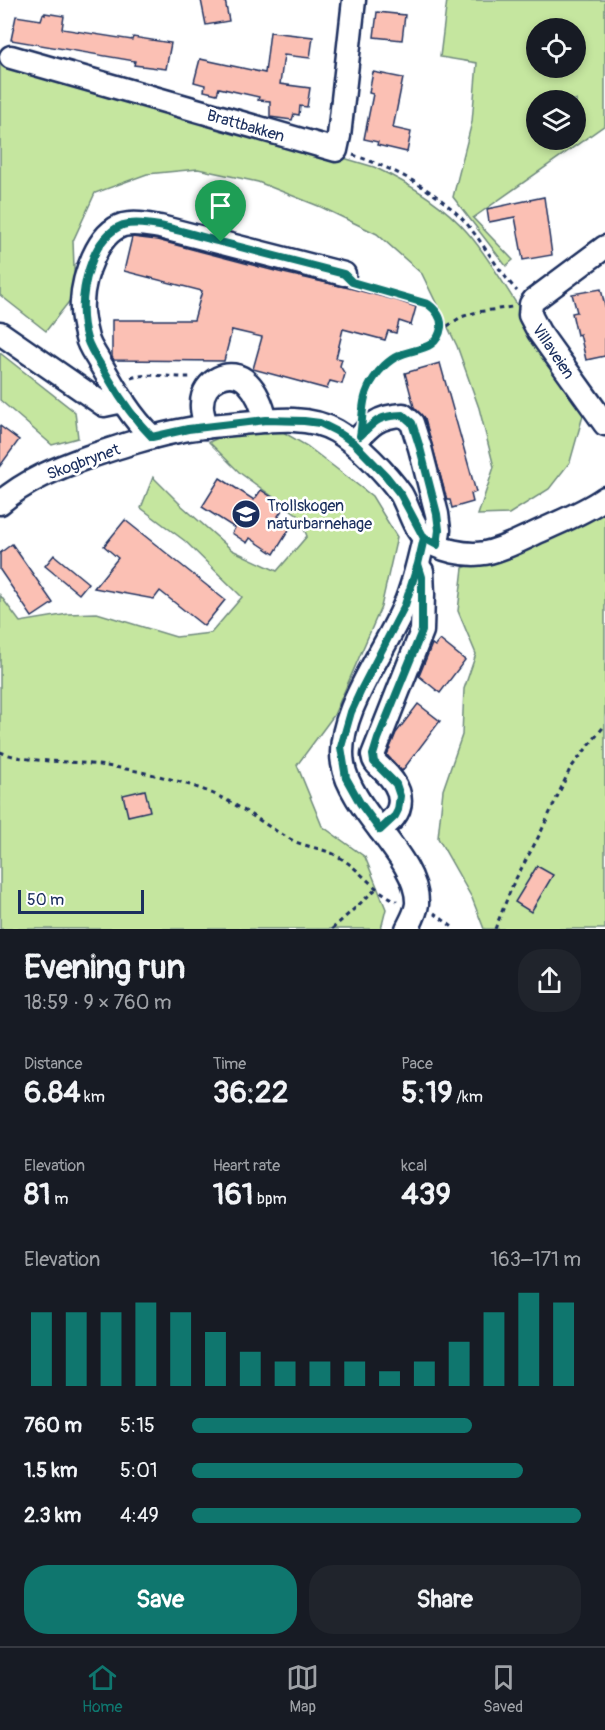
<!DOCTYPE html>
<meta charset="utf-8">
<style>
body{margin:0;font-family:Pangolin,sans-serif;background:#20242c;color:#f1f3f6;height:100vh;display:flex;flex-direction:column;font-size:22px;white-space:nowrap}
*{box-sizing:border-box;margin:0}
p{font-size:20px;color:#9ea1a6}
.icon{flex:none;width:33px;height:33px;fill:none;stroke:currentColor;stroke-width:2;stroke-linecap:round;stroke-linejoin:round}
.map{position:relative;height:929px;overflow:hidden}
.drawer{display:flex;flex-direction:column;background:#171b24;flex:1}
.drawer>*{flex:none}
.controls{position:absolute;left:526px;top:18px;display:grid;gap:12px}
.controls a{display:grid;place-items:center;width:60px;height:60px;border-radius:50%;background:#171b24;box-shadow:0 3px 9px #0003;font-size:30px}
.scale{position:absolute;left:18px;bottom:15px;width:126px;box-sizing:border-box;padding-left:6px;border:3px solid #1b2f5e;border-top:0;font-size:16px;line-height:21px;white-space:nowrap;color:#1b2f5e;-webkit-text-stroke:4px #fff;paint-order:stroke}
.pin{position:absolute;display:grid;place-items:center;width:51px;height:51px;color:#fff;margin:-62px -26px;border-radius:50% 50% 50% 0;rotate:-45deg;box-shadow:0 0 6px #0007}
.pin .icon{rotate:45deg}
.round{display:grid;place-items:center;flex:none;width:63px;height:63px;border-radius:24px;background:#20242c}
.overview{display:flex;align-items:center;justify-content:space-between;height:102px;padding:0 24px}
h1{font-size:33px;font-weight:700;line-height:45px}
.metrics{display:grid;grid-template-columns:repeat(3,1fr);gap:9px;height:102px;padding:6px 24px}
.metrics div{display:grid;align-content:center}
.metrics b{font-size:30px;font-weight:700}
.metrics small{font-size:16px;font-weight:400}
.metrics p{font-size:16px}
.chart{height:168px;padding:12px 24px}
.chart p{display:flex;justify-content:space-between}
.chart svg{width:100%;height:108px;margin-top:6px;stroke:#0f766e;stroke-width:6}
.primary-button{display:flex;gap:12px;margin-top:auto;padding:12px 24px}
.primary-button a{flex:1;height:69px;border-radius:24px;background:#0f766e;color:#fff;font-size:24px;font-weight:700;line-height:69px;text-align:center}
.primary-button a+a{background:#20242c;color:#f1f3f6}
ul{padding:0 24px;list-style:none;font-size:20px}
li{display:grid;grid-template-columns:96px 72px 1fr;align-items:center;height:45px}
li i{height:15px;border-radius:8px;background:#0f766e}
.dock{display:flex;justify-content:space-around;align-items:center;height:84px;border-top:2px solid #363941;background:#171b24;font-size:16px;color:#9ea1a6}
.dock a{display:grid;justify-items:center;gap:3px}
.dock .active{color:#0f766e}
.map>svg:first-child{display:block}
.green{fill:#c5e69f;stroke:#708a7e;stroke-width:1.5;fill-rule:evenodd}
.building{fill:#fbc0b4;stroke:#1b2f5e;stroke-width:1.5}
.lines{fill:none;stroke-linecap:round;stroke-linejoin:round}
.minor-casing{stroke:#1b2f5e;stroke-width:27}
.path{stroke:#1b2f5e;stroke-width:3;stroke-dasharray:4.5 4.5;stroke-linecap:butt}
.minor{stroke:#fff;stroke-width:22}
.route-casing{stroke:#fff;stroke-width:12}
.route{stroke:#0f766e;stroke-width:8}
.labels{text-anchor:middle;stroke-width:5;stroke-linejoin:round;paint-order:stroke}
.street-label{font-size:16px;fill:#1b2f5e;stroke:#fff}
.poi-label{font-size:16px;fill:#1b2f5e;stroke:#fff;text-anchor:start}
</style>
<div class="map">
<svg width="605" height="929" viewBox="0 0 605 929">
<rect width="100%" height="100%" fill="#fff"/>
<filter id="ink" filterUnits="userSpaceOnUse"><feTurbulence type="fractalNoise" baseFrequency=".0167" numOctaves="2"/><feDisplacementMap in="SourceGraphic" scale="12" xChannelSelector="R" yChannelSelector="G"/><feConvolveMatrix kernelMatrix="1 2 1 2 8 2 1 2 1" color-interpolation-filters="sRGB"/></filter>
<g filter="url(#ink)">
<g class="green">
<path d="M447 0H605V125L473 218 513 260 506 266 453 197 472 122 477 63 440 57ZM537 28H576V68H537ZM537 100H576V140H537Z"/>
<path d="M0 54 5 58 374 167C408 183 442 203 467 232 485 252 501 280 516 303 539 339 562 375 584 412L570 462 549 489 509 514 478 515 494 467 479 408 457 346 422 274 377 234 321 207 258 182 198 169 147 174 95 193 73 241 75 294 46 331 0 295Z"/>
<polygon points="0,353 75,412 78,438 52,445 0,400"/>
<polygon points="266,422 307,446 372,496 397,537 381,607 334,715 297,765 322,826 365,857 386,909 381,929 0,929 0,595 20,622 68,614 97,613 176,637 211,633 242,597 185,541 141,508 153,477 182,506 232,550 277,571 307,536 298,515 240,473 209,442 238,429"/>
<polygon points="605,504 605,929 484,929 472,898 438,838 443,790 462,735 464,689 476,654 458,611 463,568"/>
</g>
<g class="building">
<polygon points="201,0 225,0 229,21 206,25"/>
<polygon points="377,12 405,15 402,40 374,37"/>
<polygon points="45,13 64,16 62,29 132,40 133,37 171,43 166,69 134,65 135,61 11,40 16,16 41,20 43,14 45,15"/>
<polygon points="270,32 313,37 310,58 284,55 280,84 310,88 307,107 300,106 299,115 294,114 292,120 270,117 270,101 258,100 259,97 219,88 217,94 204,91 205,85 194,82 200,59 265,73"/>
<polygon points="373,72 403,78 393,128 411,132 407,152 377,145 378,142 364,139 373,94 369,93"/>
<polygon points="544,197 552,255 523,260 515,217 489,222 487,209"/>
<polygon points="132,237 157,240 279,272 345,287 396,300 416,307 411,325 399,321 396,333 388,331 385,340 343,329 336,358 342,359 340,366 345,374 342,384 330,381 327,389 253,369 262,337 232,330 224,361 114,360 112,357 112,320 194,320 202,291 124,271"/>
<polygon points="601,289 605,306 605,356 586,360 580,334 577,335 572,313 577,312 572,294"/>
<polygon points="440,363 476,492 471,494 473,502 452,508 450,500 447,500 425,419 414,407 405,373"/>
<polygon points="0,426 19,440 0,466"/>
<polygon points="220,478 254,500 261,490 285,506 278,516 292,525 274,554 250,538 247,543 232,533 235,528 202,507"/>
<polygon points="125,520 225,600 204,626 160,591 154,599 94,588 118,558 104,546"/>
<polygon points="12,544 53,603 32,617 0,570 0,553"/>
<polygon points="54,555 88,583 79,594 45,566"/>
<polygon points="440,640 465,660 440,693 419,676 432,644 435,646"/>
<polygon points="418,704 440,721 402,771 387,755 396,733"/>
<polygon points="145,790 150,811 128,816 123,795"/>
<polygon points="537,866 553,875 531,912 515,902"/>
</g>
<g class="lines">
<g class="minor-casing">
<g id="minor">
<polyline points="11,57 336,150 339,136 354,0"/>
<polyline points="605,247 534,300 531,304 530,315 539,332 605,424"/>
<polyline points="0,333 104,405 123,401"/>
<path d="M206 427C205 420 201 411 202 404 202 381 231 365 248 383 257 392 263 408 266 421"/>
<path d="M152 437C130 416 115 389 100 363 96 355 89 347 87 338 84 327 81 314 82 302 83 278 97 233 123 225 135 222 148 225 160 227L344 274"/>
<path d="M354 443C370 425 378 416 403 415L412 423 420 448 437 514 439 530 437 545"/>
<path d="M0 503C25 481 57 468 88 457 121 446 154 435 189 429 207 426 225 425 243 423 273 420 309 415 336 431 357 443 387 474 401 494 409 508 413 528 425 538 438 551 468 556 485 553 505 549 522 539 540 531 562 521 585 512 605 498"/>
<path d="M380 830C384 826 390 822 394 817 407 800 396 782 383 770 378 765 374 763 373 755L422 631 423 594 422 571"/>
<path d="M407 929C411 921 416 913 417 904 419 858 351 812 343 764 334 715 387 649 405 604 414 583 419 560 424 538"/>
</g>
</g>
<g class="path">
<path d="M353 155C395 169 437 190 467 224 485 246 498 270 517 291"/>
<path d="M359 284 428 304C441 314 447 332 433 344 423 352 409 351 398 356 381 364 362 388 363 408"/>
<polyline points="440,331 461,317 477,312 512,307"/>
<path d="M131 378C150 372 171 378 190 377"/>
<path d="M0 752C29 763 60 760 90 764 128 768 166 776 201 789 234 800 262 824 292 840 307 848 325 848 339 857 361 870 372 890 397 901"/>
<polyline points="434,913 455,929"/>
<polyline points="332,929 376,889"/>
<polyline points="495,929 513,884 540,834 570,769 605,725"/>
</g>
<use href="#minor" class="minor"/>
</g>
</g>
<g class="lines" filter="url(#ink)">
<g class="route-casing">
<path id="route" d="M221 242C196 236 147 218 123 225 109 230 98 245 93 258 83 283 79 313 87 339 91 352 102 366 109 379 121 400 135 420 152 437L188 429 266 420 304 421 320 423 336 431 354 443 386 476 401 495 424 538 418 564 405 605 362 688 351 712 341 747 346 778 360 803 380 830 395 816 398 810 400 796 396 784 374 762 373 755 378 739 422 631V577L418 564 424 538 437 545 439 530 437 514 420 448 412 423 403 415C379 416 376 420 360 436 364 414 360 398 374 378 379 370 389 360 398 356 414 348 438 351 441 327 442 317 436 310 428 304L352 282 344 274 221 242"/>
</g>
<use href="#route" class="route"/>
</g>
<defs>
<g id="school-disc" transform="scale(1.5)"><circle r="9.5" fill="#1b2f5e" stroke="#fff"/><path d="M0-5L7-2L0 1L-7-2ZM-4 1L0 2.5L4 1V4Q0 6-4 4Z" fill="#fff"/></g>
</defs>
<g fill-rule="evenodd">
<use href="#school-disc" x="246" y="514"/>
</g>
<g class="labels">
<g class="street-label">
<text transform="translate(246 125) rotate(16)" y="6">Brattbakken</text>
<text transform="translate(554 351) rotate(56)" y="6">Villaveien</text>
<text transform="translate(83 461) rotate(-20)" y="6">Skogbrynet</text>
</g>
<g class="poi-label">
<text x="267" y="511">Trollskogen<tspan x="267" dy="18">naturbarnehage</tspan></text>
</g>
</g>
</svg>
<div class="controls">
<a><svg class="icon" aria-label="locate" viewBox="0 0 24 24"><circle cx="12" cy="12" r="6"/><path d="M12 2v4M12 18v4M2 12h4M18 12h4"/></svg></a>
<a><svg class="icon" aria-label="layers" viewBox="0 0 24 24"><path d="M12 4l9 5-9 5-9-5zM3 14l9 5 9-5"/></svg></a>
</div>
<div class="scale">50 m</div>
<div class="pin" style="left:221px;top:242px;background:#1e9e55"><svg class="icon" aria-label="arrive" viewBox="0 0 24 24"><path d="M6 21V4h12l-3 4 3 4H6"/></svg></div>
</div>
<section class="drawer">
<div class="overview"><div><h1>Evening run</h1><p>18:59 · 9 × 760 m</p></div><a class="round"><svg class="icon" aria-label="share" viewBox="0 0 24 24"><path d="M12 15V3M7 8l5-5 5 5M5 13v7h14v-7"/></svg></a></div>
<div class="metrics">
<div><p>Distance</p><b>6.84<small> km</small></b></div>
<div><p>Time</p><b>36:22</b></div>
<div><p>Pace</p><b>5:19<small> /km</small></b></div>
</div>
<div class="metrics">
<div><p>Elevation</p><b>81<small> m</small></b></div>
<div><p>Heart rate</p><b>161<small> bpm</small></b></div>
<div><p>kcal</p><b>439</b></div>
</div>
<div class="chart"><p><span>Elevation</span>163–171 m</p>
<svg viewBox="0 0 160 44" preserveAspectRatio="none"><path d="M5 44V14M15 44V14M25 44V14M35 44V10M45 44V14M55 44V22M65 44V30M75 44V34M85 44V34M95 44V34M105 44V38M115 44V34M125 44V26M135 44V14M145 44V6M155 44V10"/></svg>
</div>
<ul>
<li><b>760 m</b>5:15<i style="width:72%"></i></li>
<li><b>1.5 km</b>5:01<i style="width:85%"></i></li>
<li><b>2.3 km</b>4:49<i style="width:100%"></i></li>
</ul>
<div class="primary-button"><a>Save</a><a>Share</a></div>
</section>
<nav class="dock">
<a class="active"><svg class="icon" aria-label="home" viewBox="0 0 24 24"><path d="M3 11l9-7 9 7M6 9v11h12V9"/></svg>Home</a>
<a><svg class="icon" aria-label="map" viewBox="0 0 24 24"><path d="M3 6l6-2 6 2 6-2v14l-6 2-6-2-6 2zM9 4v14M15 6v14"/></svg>Map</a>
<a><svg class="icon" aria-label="saved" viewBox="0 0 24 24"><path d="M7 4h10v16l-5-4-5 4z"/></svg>Saved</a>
</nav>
